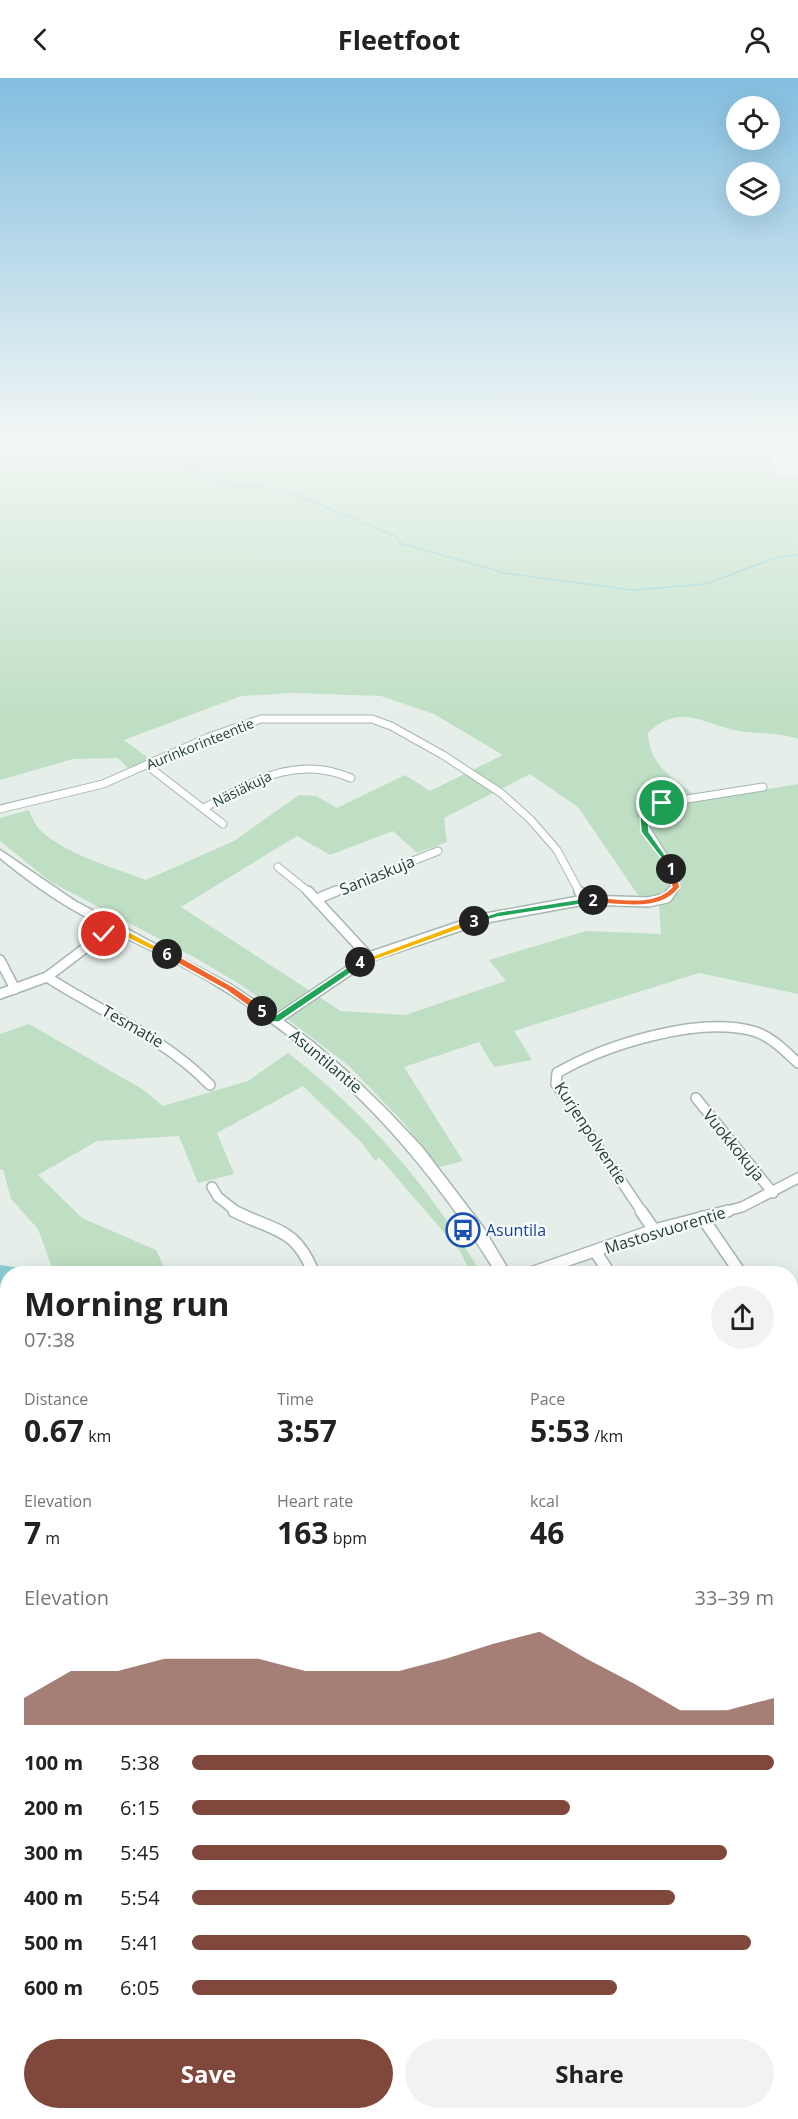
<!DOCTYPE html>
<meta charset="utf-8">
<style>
body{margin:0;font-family:"Open Sans",sans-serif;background:#f2f2f2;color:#222;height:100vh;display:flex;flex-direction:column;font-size:22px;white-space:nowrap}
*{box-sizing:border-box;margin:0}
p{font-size:20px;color:#767676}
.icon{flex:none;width:33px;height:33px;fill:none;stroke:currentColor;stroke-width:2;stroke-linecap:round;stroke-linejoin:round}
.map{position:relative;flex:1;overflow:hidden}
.side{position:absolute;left:0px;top:1188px;width:798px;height:854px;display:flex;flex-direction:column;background:#fff;border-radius:24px 24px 0 0;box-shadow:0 6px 24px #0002}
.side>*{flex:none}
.fabs{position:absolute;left:726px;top:18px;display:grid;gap:12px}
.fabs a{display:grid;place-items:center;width:54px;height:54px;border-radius:50%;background:#fff;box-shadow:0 6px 24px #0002;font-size:30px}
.pin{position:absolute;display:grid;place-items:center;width:51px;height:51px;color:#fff;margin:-26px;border:3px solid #fff;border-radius:50%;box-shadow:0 2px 6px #0007}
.km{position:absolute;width:30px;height:30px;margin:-15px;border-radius:50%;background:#222;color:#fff;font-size:16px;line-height:30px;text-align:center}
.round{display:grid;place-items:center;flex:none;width:63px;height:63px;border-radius:32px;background:#f2f2f2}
.overview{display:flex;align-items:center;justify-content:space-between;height:102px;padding:0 24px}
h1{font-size:33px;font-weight:700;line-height:45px}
.metrics{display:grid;grid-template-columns:repeat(3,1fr);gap:9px;height:102px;padding:6px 24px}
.metrics div{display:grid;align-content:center}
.metrics b{font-size:30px;font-weight:700}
.metrics small{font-size:16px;font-weight:400}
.metrics p{font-size:16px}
.chart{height:168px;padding:12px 24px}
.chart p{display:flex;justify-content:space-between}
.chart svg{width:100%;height:108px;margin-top:6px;fill:#80483d;opacity:.7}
.cta{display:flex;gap:12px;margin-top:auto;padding:12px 24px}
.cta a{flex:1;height:69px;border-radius:36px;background:#80483d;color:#fff;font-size:24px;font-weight:700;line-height:69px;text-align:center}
.cta a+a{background:#f2f2f2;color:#222}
ul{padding:0 24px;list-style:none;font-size:20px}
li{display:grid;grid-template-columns:96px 72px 1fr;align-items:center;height:45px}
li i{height:15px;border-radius:8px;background:#80483d}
header{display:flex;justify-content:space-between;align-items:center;height:78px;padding:0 24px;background:#fff;font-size:27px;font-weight:700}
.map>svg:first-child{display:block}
.green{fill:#bedfc4;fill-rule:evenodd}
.water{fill:#8dced3}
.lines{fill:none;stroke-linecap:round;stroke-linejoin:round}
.stream-far1{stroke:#8dced3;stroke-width:1.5}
.stream{stroke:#8dced3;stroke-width:4.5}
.minor-far3-casing{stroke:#a7b6b0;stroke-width:7}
.minor-far2-casing{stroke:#a7b6b0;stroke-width:9}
.minor-far1-casing{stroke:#a7b6b0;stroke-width:12}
.minor-casing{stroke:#a7b6b0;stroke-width:14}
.tertiary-casing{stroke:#a7b6b0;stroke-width:3}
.minor-far3{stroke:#fff;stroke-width:5}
.minor-far2{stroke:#fff;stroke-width:7}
.minor-far1{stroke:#fff;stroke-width:9}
.minor{stroke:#fff;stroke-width:11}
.tertiary{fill:#fff;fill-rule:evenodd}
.split-1{fill:#22a559;stroke:#fff;stroke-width:1.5}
.split-2{fill:#f0652b;stroke:#fff;stroke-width:1.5}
.split-3{fill:#22a559;stroke:#fff;stroke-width:1.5}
.split-4{fill:#f5b400;stroke:#fff;stroke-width:1.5}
.split-5{fill:#22a559;stroke:#fff;stroke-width:1.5}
.split-6{fill:#f0652b;stroke:#fff;stroke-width:1.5}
.split-7{fill:#f5b400;stroke:#fff;stroke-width:1.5}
.labels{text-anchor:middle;stroke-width:4.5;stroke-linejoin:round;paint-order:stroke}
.far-street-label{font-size:14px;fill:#234036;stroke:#f6faf8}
.street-label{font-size:16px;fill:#234036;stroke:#f6faf8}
.transit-label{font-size:16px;fill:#164399;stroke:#f6faf8;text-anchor:start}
</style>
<header><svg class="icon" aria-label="back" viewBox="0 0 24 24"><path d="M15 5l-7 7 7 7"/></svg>Fleetfoot<svg class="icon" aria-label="person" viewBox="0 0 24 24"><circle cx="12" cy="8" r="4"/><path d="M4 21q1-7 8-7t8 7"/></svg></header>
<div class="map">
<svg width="798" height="2041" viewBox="0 0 798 2041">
<rect width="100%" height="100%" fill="#e5eee9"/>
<g class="green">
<path d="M0 359H738L770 373 778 401 798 397V661C777 653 755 657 734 652 701 644 677 626 648 655 649 689 677 703 701 722L798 706V916L699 895 514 953 532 982 494 989 479 964 404 989 463 1083 439 1089 402 1043 348 987 290 943 243 908 194 879 51 804 0 763V740L29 732C32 739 35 747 40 752 65 776 114 790 146 802L234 763 299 717 316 718 337 730 405 697 430 713 503 677 434 636 381 618 292 615 241 618 124 662 151 682 129 691 118 680 73 681 0 702ZM530 696 578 729 638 817 659 826 661 856 586 853 489 882 506 903 405 937 341 933 181 829 297 758 330 777 393 753 417 775 447 764 444 740Z"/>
<path d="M29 946 142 1011 163 1028 248 1003 288 975C367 1036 430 1110 481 1195H471L460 1173 379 1079 375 1083 362 1065 303 1008 217 1055 234 1096 198 1105 179 1058 97 1063 38 1097 82 1140 156 1172 167 1195H54L38 1151 11 1121 3 1091 0 1092V956Z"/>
<polygon points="7,1285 8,2034 790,2034 791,1728 798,1737 798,2041 0,2041 0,1287"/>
<polygon points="798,1331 798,1580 790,1573 790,1335"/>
</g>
<polygon class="water" points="0,1187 47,1194 47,1195 8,1196 7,1214 0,1211"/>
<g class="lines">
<polyline class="stream-far1" points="162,364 209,401 226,407 283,411 397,459 400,465 505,495 632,512 706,506 775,480 798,477"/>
<g class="stream">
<polyline points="790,1721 798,1712"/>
<polyline points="664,2034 664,2041"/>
<polyline points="494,2041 496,2034"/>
</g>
<g class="minor-far3-casing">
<polyline id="minor-far3" points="787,359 798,365"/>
</g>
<g class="minor-far2-casing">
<g id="minor-far2">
<polyline points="148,688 223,746"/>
<path d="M204 730C253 704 295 676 351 700"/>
<polyline points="0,731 103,706 209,659 261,641 372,641 391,648 443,677 501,715 530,741 557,772 580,815"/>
<polyline points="278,789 310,815"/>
<polyline points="332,815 438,773"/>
<path d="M671 815 676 809 671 790 644 747C645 735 652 731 662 725L763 709"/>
</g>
</g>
<g class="minor-far1-casing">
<g id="minor-far1">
<polyline points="308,813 369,879"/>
<polyline points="579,813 584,822"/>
<polyline points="317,821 336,813"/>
<polyline points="0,882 15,911"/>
<path d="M47 899C103 935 163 959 210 1007"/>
<polyline points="0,916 47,899 113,849"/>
<polyline points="276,942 369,879 481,841 584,822 648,824 667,820 672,813"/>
<polyline points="696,1020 773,1115"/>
<polyline points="212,1109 218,1119 237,1134"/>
<path d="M642 1134 556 1006 557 995C605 967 697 938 753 953 771 958 785 973 798 985"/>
<polyline points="723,1134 742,1129 798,1100"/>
</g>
</g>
<g class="minor-casing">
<g id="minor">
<path d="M234 1133C275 1154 295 1148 314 1196"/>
<polyline points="641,1133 654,1152"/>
<polyline points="702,1139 741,1196"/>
<polyline points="595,1173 610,1196"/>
<polyline points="528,1196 654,1152 728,1133"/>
<polyline points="790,1269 798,1280"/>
<polyline points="790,1500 798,1508"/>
</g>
</g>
<g class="tertiary-casing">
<g id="tertiary">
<path d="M0 772 75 823 230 906 272 934 313 964 351 997 387 1032 422 1069 483 1149 511 1196H497C422 1075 330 975 207 902 162 876 115 856 70 830 45 815 22 798 0 780Z"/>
<polygon points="8,1244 8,1256 0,1258 0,1246"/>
</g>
</g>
<use href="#minor-far3" class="minor-far3"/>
<use href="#minor-far2" class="minor-far2"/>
<use href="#minor-far1" class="minor-far1"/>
<use href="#minor" class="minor"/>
<use href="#tertiary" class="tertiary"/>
</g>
<linearGradient id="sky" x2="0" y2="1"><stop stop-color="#83bee0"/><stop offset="0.56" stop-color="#f3f7f5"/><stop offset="1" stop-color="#f3f7f5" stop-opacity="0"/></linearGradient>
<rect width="798" height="645" fill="url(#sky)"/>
<polygon class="split-1" points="662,723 665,727 653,731 648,740 649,754 675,791 671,793 641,754 640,740 648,728"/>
<path class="split-2" d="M671 788 675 791 680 809C661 835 623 826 593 825L589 822 593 819C618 820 654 829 672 809L667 791Z"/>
<polygon class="split-3" points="593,819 596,824 498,839 474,846 470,843 498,834"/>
<polygon class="split-4" points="474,840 477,841 477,845 364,886 356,884"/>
<polygon class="split-5" points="360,881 365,884 364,886 279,944 273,944 258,933 262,930 276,937"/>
<polygon class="split-6" points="164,873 170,873 232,908 266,931 266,936 259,936 226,912 164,878"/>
<polygon class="split-7" points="110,847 116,847 171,876 164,878 113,853 107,858 101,858 101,854"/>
<defs>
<g id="bus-ring" transform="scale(1.725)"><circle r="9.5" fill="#f6faf8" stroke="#1a4fb4" stroke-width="1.5"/><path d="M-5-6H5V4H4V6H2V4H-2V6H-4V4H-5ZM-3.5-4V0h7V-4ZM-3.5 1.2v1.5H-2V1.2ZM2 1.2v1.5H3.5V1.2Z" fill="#1a4fb4"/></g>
</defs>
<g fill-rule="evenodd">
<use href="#bus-ring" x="463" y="1152"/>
</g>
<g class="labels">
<g class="far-street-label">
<text transform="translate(200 666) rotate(-22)" y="5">Aurinkorinteentie</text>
<text transform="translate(242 711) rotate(-26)" y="5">Näsiäkuja</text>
</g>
<g class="street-label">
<text transform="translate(377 797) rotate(-22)" y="6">Saniaskuja</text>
<text transform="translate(133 948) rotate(30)" y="6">Tesmatie</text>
<text transform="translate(326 983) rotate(40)" y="6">Asuntilantie</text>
<text transform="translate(591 1055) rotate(57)" y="6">Kurjenpolventie</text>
<text transform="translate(734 1067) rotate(51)" y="6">Vuokkokuja</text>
<text transform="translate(665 1152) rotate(-17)" y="6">Mastosvuorentie</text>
</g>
<g class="transit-label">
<text x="486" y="1158">Asuntila</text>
</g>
</g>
</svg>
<div class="fabs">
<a><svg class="icon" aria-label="locate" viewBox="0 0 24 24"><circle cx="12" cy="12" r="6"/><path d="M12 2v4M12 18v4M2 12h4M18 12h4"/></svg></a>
<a><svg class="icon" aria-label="layers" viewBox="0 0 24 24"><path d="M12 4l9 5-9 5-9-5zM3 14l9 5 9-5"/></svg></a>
</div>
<div class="pin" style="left:662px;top:725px;background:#1e9e55"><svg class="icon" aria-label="arrive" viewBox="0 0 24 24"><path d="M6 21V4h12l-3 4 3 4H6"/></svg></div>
<div class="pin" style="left:104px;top:856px;background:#d93025"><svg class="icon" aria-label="check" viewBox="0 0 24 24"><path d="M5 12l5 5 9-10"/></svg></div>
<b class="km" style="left:671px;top:791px">1</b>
<b class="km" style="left:593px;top:822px">2</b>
<b class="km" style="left:474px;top:843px">3</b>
<b class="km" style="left:360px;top:884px">4</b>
<b class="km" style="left:262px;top:933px">5</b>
<b class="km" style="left:167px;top:876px">6</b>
<section class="side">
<div class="overview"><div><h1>Morning run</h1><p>07:38</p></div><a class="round"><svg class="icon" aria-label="share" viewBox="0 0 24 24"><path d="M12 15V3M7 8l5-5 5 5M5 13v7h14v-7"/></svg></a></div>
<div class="metrics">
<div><p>Distance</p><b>0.67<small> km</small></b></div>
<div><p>Time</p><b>3:57</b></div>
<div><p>Pace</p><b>5:53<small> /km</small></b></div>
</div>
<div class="metrics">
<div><p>Elevation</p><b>7<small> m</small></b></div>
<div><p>Heart rate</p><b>163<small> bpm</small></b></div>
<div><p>kcal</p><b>46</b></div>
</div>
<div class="chart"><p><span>Elevation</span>33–39 m</p>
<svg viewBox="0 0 160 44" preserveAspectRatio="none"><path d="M0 44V33L10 22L20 22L30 17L40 17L50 17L60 22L70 22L80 22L90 17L100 11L110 6L120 17L130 27L140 38L150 38L160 33V44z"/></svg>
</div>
<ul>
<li><b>100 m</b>5:38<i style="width:100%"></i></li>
<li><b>200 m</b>6:15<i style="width:65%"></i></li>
<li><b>300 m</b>5:45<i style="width:92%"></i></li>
<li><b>400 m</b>5:54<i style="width:83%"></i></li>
<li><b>500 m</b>5:41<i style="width:96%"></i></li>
<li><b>600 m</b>6:05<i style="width:73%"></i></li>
</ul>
<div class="cta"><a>Save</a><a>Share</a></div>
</section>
</div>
